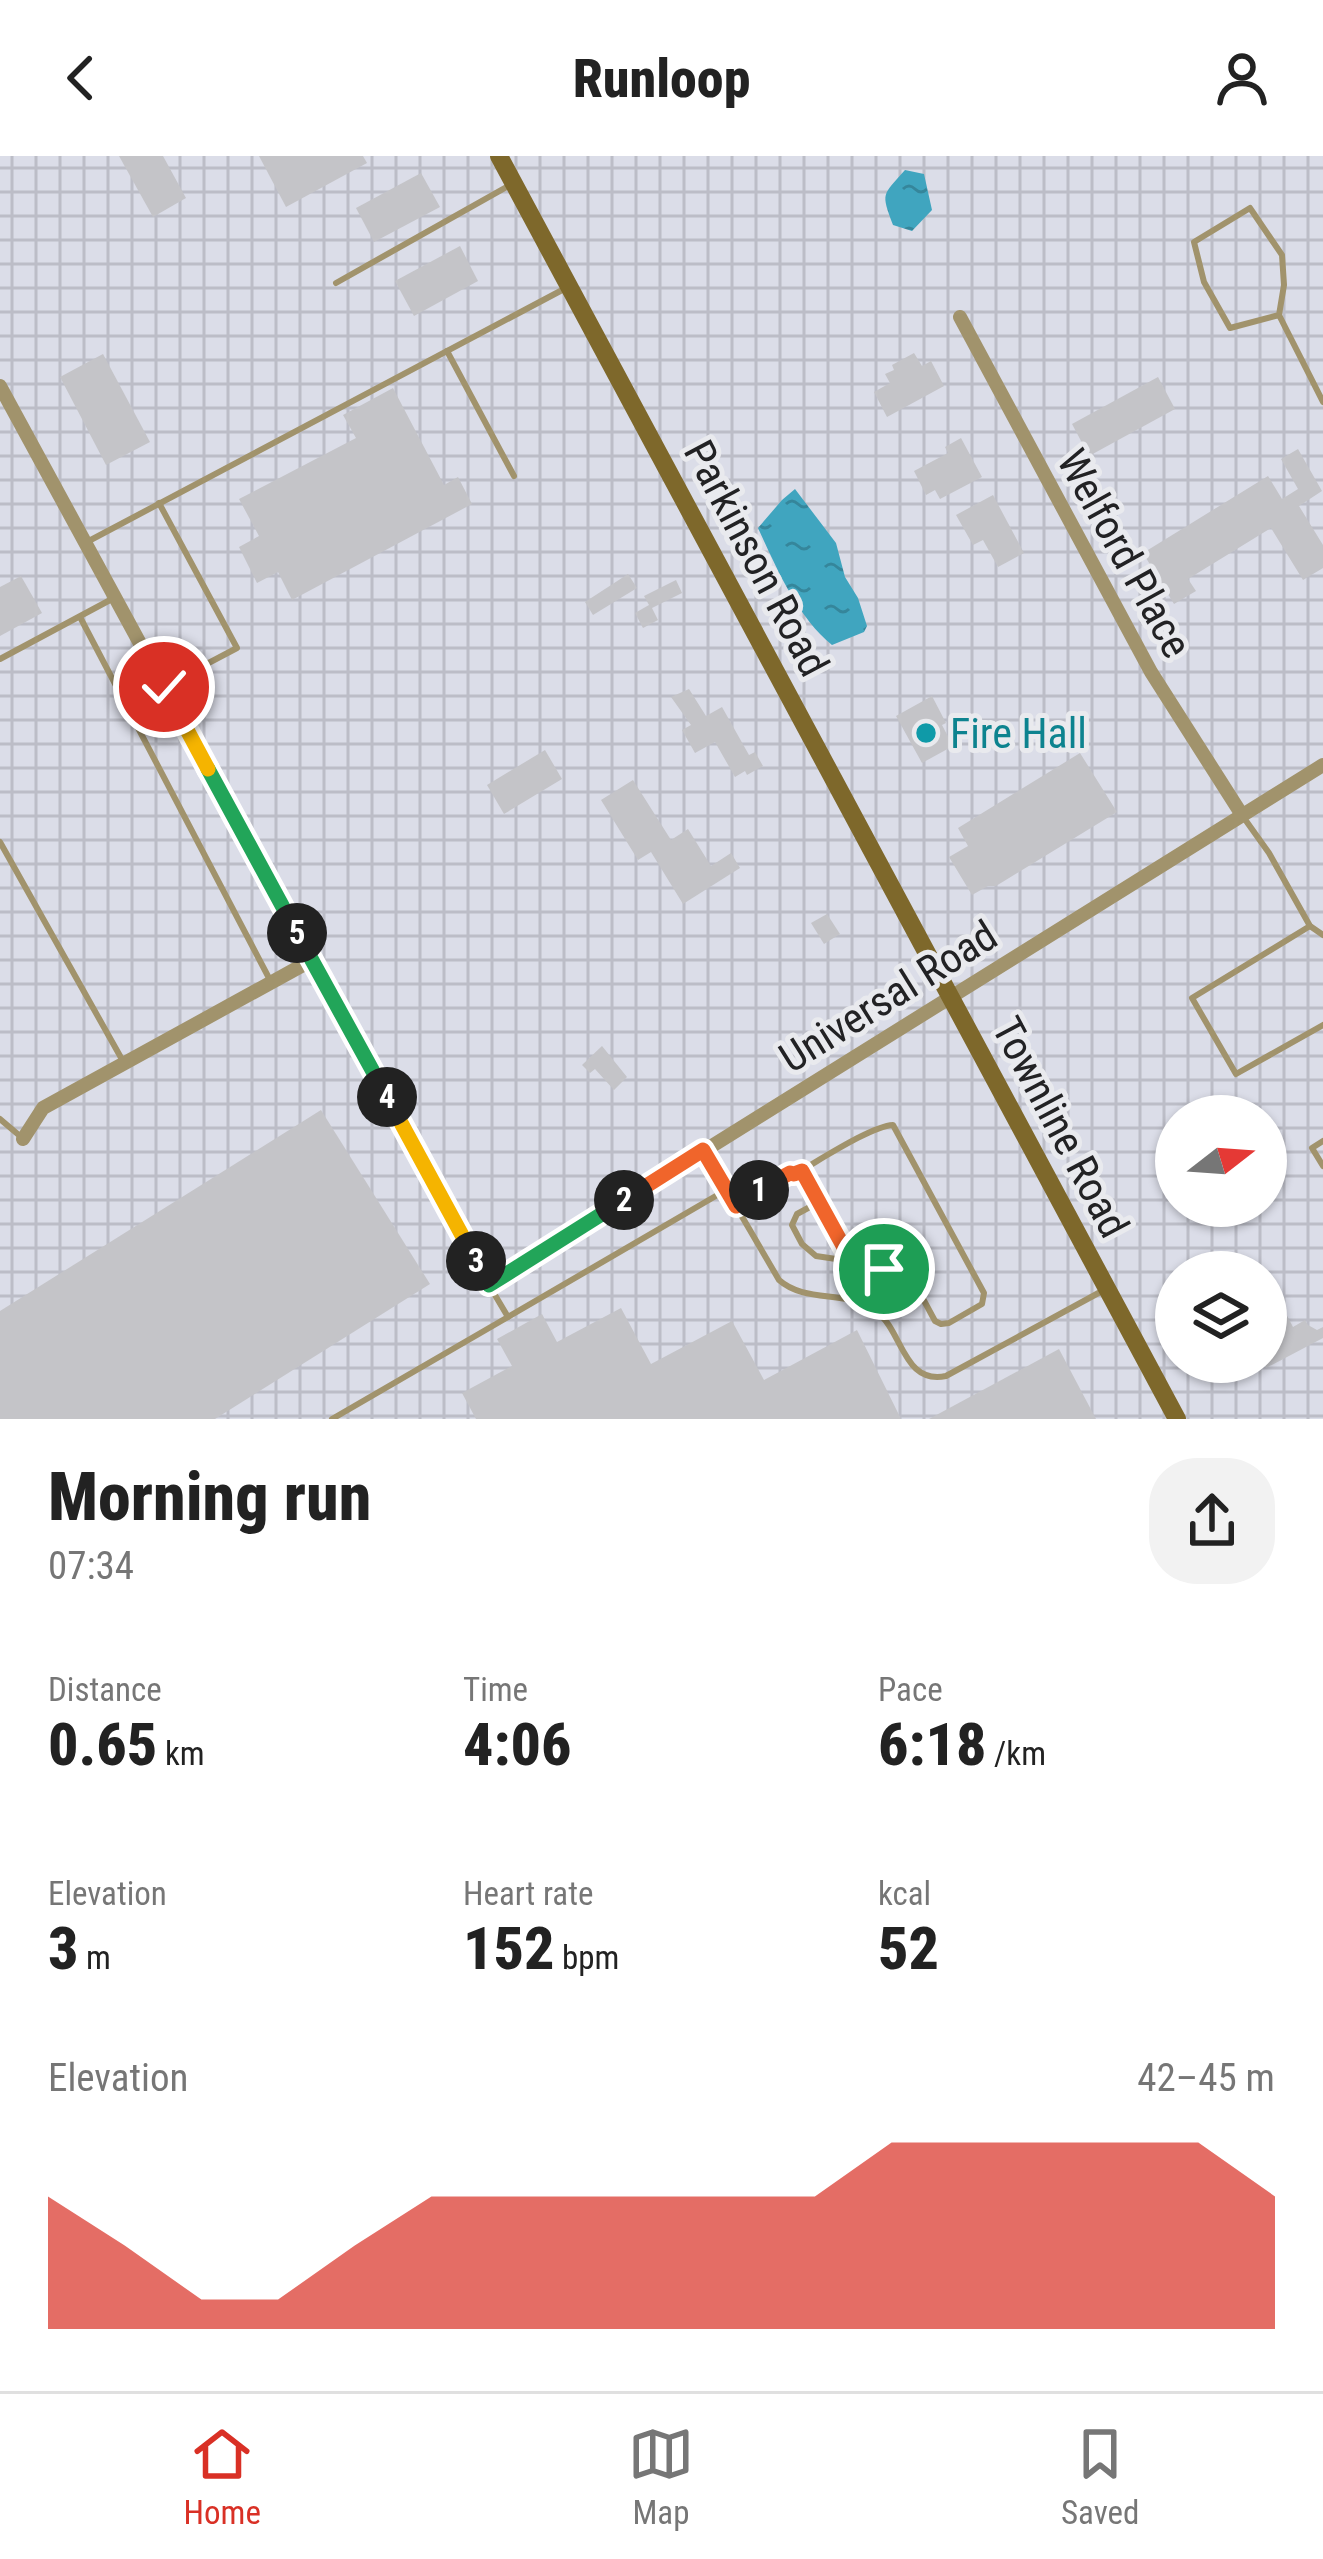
<!DOCTYPE html>
<meta charset="utf-8">
<style>
body{margin:0;font-family:"Roboto Condensed",sans-serif;background:#f2f2f2;color:#222;height:100vh;display:flex;flex-direction:column;font-size:45px;white-space:nowrap}
*{box-sizing:border-box;margin:0}
p{font-size:39px;color:#767676}
.icon{flex:none;width:66px;height:66px;fill:none;stroke:currentColor;stroke-width:2;stroke-linecap:round;stroke-linejoin:round}
.map{position:relative;height:1263px;overflow:hidden}
.drawer{display:flex;flex-direction:column;background:#fff;flex:1}
.drawer>*{flex:none}
.needle{width:78px;rotate:73deg}
.buttons{position:absolute;left:1155px;top:939px;display:grid;gap:24px}
.buttons a{display:grid;place-items:center;width:132px;height:132px;border-radius:50%;background:#fff;box-shadow:0 3px 9px #0004;font-size:60px}
.pin{position:absolute;display:grid;place-items:center;width:102px;height:102px;color:#fff;margin:-51px;border:6px solid #fff;border-radius:50%;box-shadow:0 3px 12px #0007}
.km{position:absolute;width:60px;height:60px;margin:-30px;border-radius:50%;background:#222;color:#fff;font-size:33px;line-height:60px;text-align:center}
.round{display:grid;place-items:center;flex:none;width:126px;height:126px;border-radius:48px;background:#f2f2f2}
.headline{display:flex;align-items:center;justify-content:space-between;height:204px;padding:0 48px}
h1{font-size:66px;font-weight:800;line-height:90px}
.stats{display:grid;grid-template-columns:repeat(3,1fr);gap:18px;height:204px;padding:12px 48px}
.stats div{display:grid;align-content:center}
.stats b{font-size:60px;font-weight:800}
.stats small{font-size:33px;font-weight:400}
.stats p{font-size:33px}
.chart{height:336px;padding:24px 48px}
.chart p{display:flex;justify-content:space-between}
.chart svg{width:100%;height:216px;margin-top:12px;fill:#d93025;opacity:.7}
header{display:flex;justify-content:space-between;align-items:center;height:156px;padding:0 48px;background:#fff;font-size:54px;font-weight:800}
.tab-bar{display:flex;justify-content:space-around;align-items:center;height:168px;border-top:3px solid #e0e0e0;background:#fff;font-size:33px;color:#767676}
.tab-bar a{display:grid;justify-items:center;gap:6px}
.tab-bar .on{color:#d93025}
.map>svg:first-child{display:block}
.industrial{fill:url(#industrial-grid);fill-rule:evenodd}
.water{fill:url(#water-ripples)}
.building{fill:#c4c4c8}
.lines{fill:none;stroke-linecap:round;stroke-linejoin:round}
.service{stroke:#a1936c;stroke-width:6}
.minor{stroke:#a1936c;stroke-width:14}
.secondary{stroke:#7e682b;stroke-width:18}
.split-1-casing{stroke:#fff;stroke-width:24}
.split-2-casing{stroke:#fff;stroke-width:24}
.split-3-casing{stroke:#fff;stroke-width:24}
.split-4-casing{stroke:#fff;stroke-width:24}
.split-5-casing{stroke:#fff;stroke-width:24}
.split-6-casing{stroke:#fff;stroke-width:24}
.split-7-casing{stroke:#fff;stroke-width:24}
.split-1{stroke:#f0652b;stroke-width:15}
.split-2{stroke:#f0652b;stroke-width:15}
.split-3{stroke:#22a559;stroke-width:15}
.split-4{stroke:#f5b400;stroke-width:15}
.split-5{stroke:#22a559;stroke-width:15}
.split-6{stroke:#22a559;stroke-width:15}
.split-7{stroke:#f5b400;stroke-width:15}
.culture-dot{fill:#0f9aa8;stroke:#e9eaee;stroke-width:4.5}
.labels{text-anchor:middle;stroke-width:10;stroke-linejoin:round;paint-order:stroke}
.street-label{font-size:42px;fill:#222224;stroke:#e9eaee}
.culture-label{font-size:42px;fill:#0d838f;stroke:#e9eaee;text-anchor:start}
</style>
<header><svg class="icon" aria-label="back" viewBox="0 0 24 24"><path d="M15 5l-7 7 7 7"/></svg>Runloop<svg class="icon" aria-label="person" viewBox="0 0 24 24"><circle cx="12" cy="8" r="4"/><path d="M4 21q1-7 8-7t8 7"/></svg></header>
<div class="map">
<svg width="1323" height="1263" viewBox="0 0 1323 1263">
<defs>
<pattern id="industrial-grid" width="8" height="8" patternUnits="userSpaceOnUse" patternTransform="scale(3)"><rect width="8" height="8" fill="#dbdde8"/><path d="M0 4h8M4 0v8" fill="none" stroke="#bcbdc7"/></pattern>
<pattern id="water-ripples" width="26" height="14" patternUnits="userSpaceOnUse" patternTransform="scale(3)"><rect width="26" height="14" fill="#40a5bf"/><path d="M2 4q2-2 4 0t4 0M15 11q2-2 4 0t4 0" fill="none" stroke="#35869b"/></pattern>
</defs>
<rect width="100%" height="100%" fill="#e9eaee"/>
<path class="industrial" d="M0 0H1323V1263H0ZM1176 960H1266V1050H1176ZM1176 1116H1266V1206H1176Z"/>
<g class="water">
<path d="M905 14 924 18 932 54 912 75 893 69C881 36 882 40 905 14Z"/>
<path d="M795 333 836 387 845 421 858 442 867 470 864 476 832 489C797 460 777 413 758 372L782 344Z"/>
</g>
<g class="building">
<polygon points="119,0 163,0 186,42 153,61"/>
<polygon points="259,0 363,0 367,7 286,51"/>
<polygon points="421,17 440,51 374,86 356,52"/>
<polygon points="460,90 478,125 414,160 395,125"/>
<polygon points="914,197 922,210 931,205 944,230 887,261 874,236 890,227 885,218 894,214 892,209"/>
<polygon points="103,198 150,286 106,309 60,221"/>
<polygon points="1158,221 1175,253 1089,300 1072,268"/>
<polygon points="393,232 444,329 458,321 472,348 292,444 278,416 257,427 239,391 259,380 239,343 356,282 343,259"/>
<polygon points="961,282 982,321 940,343 935,334 926,339 914,315 948,297 945,291"/>
<polygon points="1298,293 1322,335 1299,350 1323,389 1323,412 1303,424 1271,372 1188,423 1196,435 1174,448 1143,397 1268,320 1282,343 1298,333 1281,303"/>
<polygon points="993,339 1024,397 998,411 983,384 973,389 956,359"/>
<polygon points="628,418 637,432 593,459 585,446"/>
<polygon points="21,420 42,457 0,480 0,431"/>
<polygon points="676,424 682,437 652,452 658,464 643,472 635,457 649,449 644,440"/>
<polygon points="689,533 706,560 722,551 749,599 755,596 763,610 747,619 745,615 735,621 715,586 695,597 682,574 691,569 671,541"/>
<polygon points="932,540 946,567 942,569 953,590 922,607 896,560"/>
<polygon points="545,594 562,623 504,658 487,629"/>
<polygon points="1080,597 1117,656 996,730 988,730 972,739 949,701 968,690 958,672"/>
<polygon points="633,624 671,684 688,673 711,710 731,697 740,712 683,748 651,696 638,704 601,644"/>
<polygon points="827,758 840,778 824,788 811,767"/>
<polygon points="602,890 627,921 614,934 595,913 590,917 582,909"/>
<polygon points="321,954 430,1128 215,1263 0,1263 0,1155"/>
<polygon points="1273,1133 1293,1171 1305,1164 1308,1169 1317,1174 1323,1171 1323,1182 1266,1212 1266,1136"/>
<polygon points="621,1152 651,1208 732,1165 764,1224 857,1174 901,1263 476,1263 462,1237 512,1210 497,1183 542,1158 557,1186"/>
<polygon points="1059,1193 1096,1263 929,1263"/>
</g>
<g class="lines">
<g class="service">
<polyline points="336,127 510,29"/>
<polyline points="1279,159 1230,172 1204,126 1194,86 1250,52 1282,99 1284,129 1279,159 1323,246"/>
<polyline points="447,195 514,320"/>
<polyline points="159,347 237,492 163,531"/>
<polyline points="85,387 566,132"/>
<polyline points="80,461 270,824"/>
<polyline points="0,503 112,443"/>
<polyline points="1244,662 1269,697 1310,770 1323,779"/>
<polyline points="0,686 124,907"/>
<polyline points="1310,770 1192,842 1236,918 1323,869"/>
<polyline points="0,963 20,980"/>
<polyline points="1323,985 1312,992 1323,1010"/>
<path d="M706 999 779 1124C806 1148 848 1133 876 1155 903 1175 903 1229 946 1220L1104 1134"/>
<path d="M795 1018C817 1006 871 970 893 969L984 1137 982 1148 949 1167 941 1168 935 1165 921 1139 899 1120 876 1109 816 1100 802 1088 792 1069 797 1058 819 1046 802 1014"/>
<polyline points="819,1046 852,1106"/>
<polyline points="736,1050 757,1039 763,1040 794,1023 795,1018 790,1017 759,1034 757,1039"/>
<polyline points="508,1161 726,1034"/>
<polyline points="332,1263 508,1161 489,1129"/>
</g>
<g class="minor">
<polyline points="960,161 1151,516 1242,659"/>
<polyline points="0,230 489,1129 1323,609"/>
<polyline points="23,983 43,952 312,804"/>
</g>
<polyline class="secondary" points="499,0 1177,1263"/>
</g>
<g class="lines">
<g class="split-1-casing">
<polyline id="split-1" points="759,1034 790,1017 794,1018 802,1015 852,1106 884,1113"/>
</g>
<g class="split-2-casing">
<polyline id="split-2" points="624,1044 703,994 736,1050 757,1039 759,1034"/>
</g>
<g class="split-3-casing">
<polyline id="split-3" points="476,1105 489,1129 624,1044"/>
</g>
<g class="split-4-casing">
<polyline id="split-4" points="387,941 476,1105"/>
</g>
<g class="split-5-casing">
<polyline id="split-5" points="297,777 387,941"/>
</g>
<g class="split-6-casing">
<polyline id="split-6" points="208,613 297,777"/>
</g>
<g class="split-7-casing">
<polyline id="split-7" points="164,531 208,613"/>
</g>
<use href="#split-1" class="split-1"/>
<use href="#split-2" class="split-2"/>
<use href="#split-3" class="split-3"/>
<use href="#split-4" class="split-4"/>
<use href="#split-5" class="split-5"/>
<use href="#split-6" class="split-6"/>
<use href="#split-7" class="split-7"/>
</g>
<circle class="culture-dot" cx="926" cy="577" r="12"/>
<g class="labels">
<g class="street-label">
<text transform="translate(1125 397) rotate(61)" y="15">Welford Place</text>
<text transform="translate(757 402) rotate(62)" y="15">Parkinson Road</text>
<text transform="translate(888 840) rotate(-32)" y="15">Universal Road</text>
<text transform="translate(1061 971) rotate(62)" y="15">Townline Road</text>
</g>
<g class="culture-label">
<text x="950" y="592">Fire Hall</text>
</g>
</g>
</svg>
<div class="buttons">
<a><svg class="needle" viewBox="-14 -14 28 28"><path d="M0-13l5 13h-10z" fill="#e53935"/><path d="M0 13l5-13h-10z" fill="#767676"/></svg></a>
<a><svg class="icon" aria-label="layers" viewBox="0 0 24 24"><path d="M12 4l9 5-9 5-9-5zM3 14l9 5 9-5"/></svg></a>
</div>
<div class="pin" style="left:884px;top:1113px;background:#1e9e55"><svg class="icon" aria-label="arrive" viewBox="0 0 24 24"><path d="M6 21V4h12l-3 4 3 4H6"/></svg></div>
<div class="pin" style="left:164px;top:531px;background:#d93025"><svg class="icon" aria-label="check" viewBox="0 0 24 24"><path d="M5 12l5 5 9-10"/></svg></div>
<b class="km" style="left:759px;top:1034px">1</b>
<b class="km" style="left:624px;top:1044px">2</b>
<b class="km" style="left:476px;top:1105px">3</b>
<b class="km" style="left:387px;top:941px">4</b>
<b class="km" style="left:297px;top:777px">5</b>
</div>
<section class="drawer">
<div class="headline"><div><h1>Morning run</h1><p>07:34</p></div><a class="round"><svg class="icon" aria-label="share" viewBox="0 0 24 24"><path d="M12 15V3M7 8l5-5 5 5M5 13v7h14v-7"/></svg></a></div>
<div class="stats">
<div><p>Distance</p><b>0.65<small> km</small></b></div>
<div><p>Time</p><b>4:06</b></div>
<div><p>Pace</p><b>6:18<small> /km</small></b></div>
</div>
<div class="stats">
<div><p>Elevation</p><b>3<small> m</small></b></div>
<div><p>Heart rate</p><b>152<small> bpm</small></b></div>
<div><p>kcal</p><b>52</b></div>
</div>
<div class="chart"><p><span>Elevation</span>42–45 m</p>
<svg viewBox="0 0 160 44" preserveAspectRatio="none"><path d="M0 44V17L10 27L20 38L30 38L40 27L50 17L60 17L70 17L80 17L90 17L100 17L110 6L120 6L130 6L140 6L150 6L160 17V44z"/></svg>
</div>
</section>
<nav class="tab-bar">
<a class="on"><svg class="icon" aria-label="home" viewBox="0 0 24 24"><path d="M3 11l9-7 9 7M6 9v11h12V9"/></svg>Home</a>
<a><svg class="icon" aria-label="map" viewBox="0 0 24 24"><path d="M3 6l6-2 6 2 6-2v14l-6 2-6-2-6 2zM9 4v14M15 6v14"/></svg>Map</a>
<a><svg class="icon" aria-label="saved" viewBox="0 0 24 24"><path d="M7 4h10v16l-5-4-5 4z"/></svg>Saved</a>
</nav>
